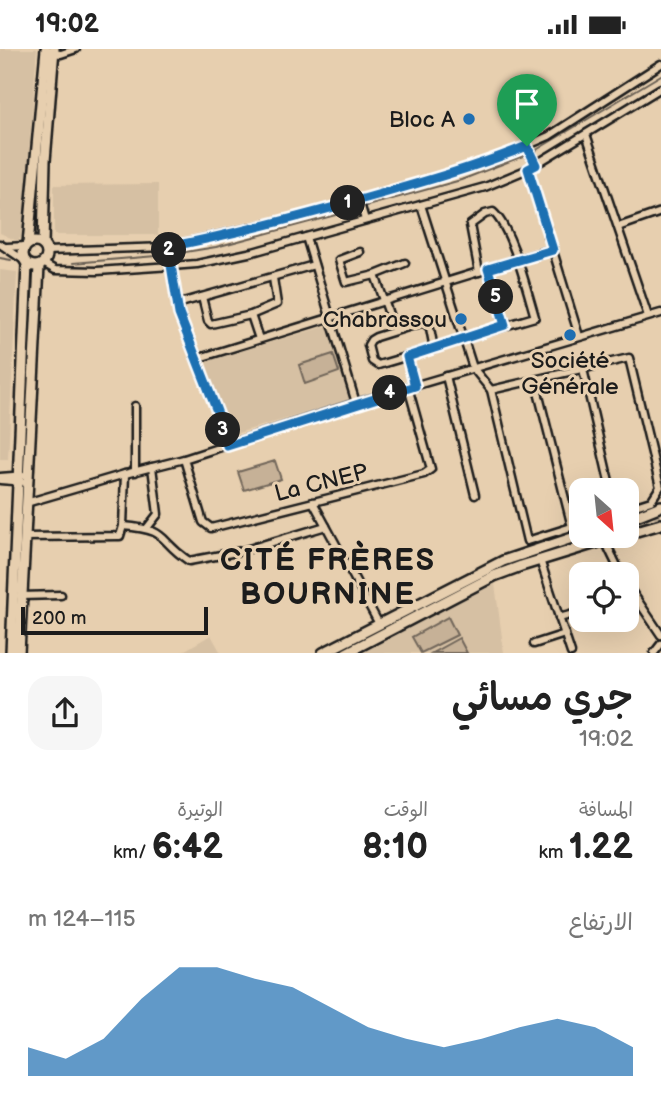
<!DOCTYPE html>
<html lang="ar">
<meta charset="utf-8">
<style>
body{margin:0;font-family:"Balsamiq Sans","Playpen Sans Arabic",sans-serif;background:#f6f6f6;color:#222;direction:rtl;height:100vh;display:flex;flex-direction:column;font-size:26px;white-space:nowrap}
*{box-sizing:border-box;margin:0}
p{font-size:23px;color:#767676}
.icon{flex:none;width:38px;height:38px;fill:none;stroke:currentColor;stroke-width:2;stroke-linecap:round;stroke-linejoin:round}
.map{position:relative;height:604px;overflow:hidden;direction:ltr}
.side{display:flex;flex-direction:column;background:#fff;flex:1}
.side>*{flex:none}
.needle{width:46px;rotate:153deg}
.tools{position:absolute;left:569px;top:429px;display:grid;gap:14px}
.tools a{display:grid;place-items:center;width:70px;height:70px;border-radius:14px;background:#fff;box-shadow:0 7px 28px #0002;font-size:35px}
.scale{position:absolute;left:21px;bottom:18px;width:187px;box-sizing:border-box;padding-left:7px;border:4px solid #1c1c1c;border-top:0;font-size:19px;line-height:24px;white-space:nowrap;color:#1c1c1c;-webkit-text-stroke:5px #e7cfaf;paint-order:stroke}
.pin{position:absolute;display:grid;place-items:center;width:60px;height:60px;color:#fff;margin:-72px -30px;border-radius:50% 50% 50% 0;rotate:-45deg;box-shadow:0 0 7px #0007}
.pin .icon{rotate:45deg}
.km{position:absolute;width:35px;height:35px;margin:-18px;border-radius:50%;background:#222;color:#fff;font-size:19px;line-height:35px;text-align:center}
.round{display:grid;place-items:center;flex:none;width:74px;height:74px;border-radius:21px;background:#f6f6f6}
.summary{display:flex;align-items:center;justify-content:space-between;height:119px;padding:0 28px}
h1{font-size:38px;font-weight:600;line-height:52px}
.stats{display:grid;grid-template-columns:repeat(3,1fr);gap:10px;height:119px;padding:7px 28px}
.stats div{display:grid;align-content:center}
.stats b{font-size:35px;font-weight:600}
.stats small{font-size:19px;font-weight:400}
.stats p{font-size:19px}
.chart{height:196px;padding:14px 28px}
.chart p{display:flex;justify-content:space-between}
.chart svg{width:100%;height:126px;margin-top:7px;fill:#1f6fb2;opacity:.7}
.status{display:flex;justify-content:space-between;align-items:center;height:49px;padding:0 35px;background:#fff;direction:ltr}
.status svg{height:19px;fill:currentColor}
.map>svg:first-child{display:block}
.built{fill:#d6c0a3}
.park{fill:#c6b197;stroke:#71665a;stroke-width:2}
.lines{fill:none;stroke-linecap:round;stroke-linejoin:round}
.stream{stroke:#675e53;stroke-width:2}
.primary-tunnel{stroke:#beab92;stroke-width:10;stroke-dasharray:10 5;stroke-linecap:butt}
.street-casing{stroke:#1c1c1c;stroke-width:11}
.secondary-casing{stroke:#1c1c1c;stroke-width:14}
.street{stroke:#e7cfaf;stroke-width:6}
.secondary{stroke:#e7cfaf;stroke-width:9}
.route-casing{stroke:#fff;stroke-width:14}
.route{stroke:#1f6fb2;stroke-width:9}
.poi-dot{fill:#1f6fb2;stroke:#e7cfaf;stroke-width:2.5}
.labels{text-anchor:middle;stroke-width:6;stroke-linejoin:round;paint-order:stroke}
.poi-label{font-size:23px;fill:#1c1c1c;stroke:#e7cfaf;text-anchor:end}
.street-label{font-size:23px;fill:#1c1c1c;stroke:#e7cfaf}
.district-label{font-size:30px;font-weight:bold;letter-spacing:2px;fill:#1c1c1c;stroke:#e7cfaf}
</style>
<div class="status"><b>19:02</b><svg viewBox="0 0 49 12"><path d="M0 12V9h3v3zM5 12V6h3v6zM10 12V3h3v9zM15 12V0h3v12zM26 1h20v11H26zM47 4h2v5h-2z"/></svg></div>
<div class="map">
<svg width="661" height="604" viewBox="0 0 661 604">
<rect width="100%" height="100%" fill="#e7cfaf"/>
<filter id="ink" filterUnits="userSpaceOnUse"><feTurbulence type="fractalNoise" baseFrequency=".0143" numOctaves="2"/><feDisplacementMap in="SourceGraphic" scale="14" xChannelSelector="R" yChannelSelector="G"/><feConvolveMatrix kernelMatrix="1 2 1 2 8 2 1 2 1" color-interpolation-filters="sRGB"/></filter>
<g filter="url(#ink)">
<g class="built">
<polygon points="0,0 37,0 23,187 17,192 0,184"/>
<polygon points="158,135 158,186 54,186 54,136"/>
<polygon points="0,221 17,223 8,410 0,410"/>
<polygon points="330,276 352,351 227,387 206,312"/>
<polygon points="495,535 504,604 359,604"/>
<polygon points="211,586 221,604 180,604"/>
</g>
<g class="park">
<polygon points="333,305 339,323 305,335 299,316"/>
<polygon points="275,412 281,430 244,441 238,423"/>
<polygon points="448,568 457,586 421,604 412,588"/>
<polygon points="459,589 467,604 432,604"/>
</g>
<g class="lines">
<g class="stream">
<polyline points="533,103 661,26"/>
<polyline points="363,158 461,131 528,105"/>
<polyline points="173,205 216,198 358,160"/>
<polyline points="0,209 11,211"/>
<polyline points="73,214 168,206"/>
</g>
<g class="primary-tunnel">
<polyline points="626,478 661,467"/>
<polyline points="584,496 603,486"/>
</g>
<g class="street-casing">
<g id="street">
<polyline points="51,4 61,5 76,0"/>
<polyline points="586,85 648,267"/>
<polyline points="527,97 536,115"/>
<polyline points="528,120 579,287"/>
<polyline points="359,151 365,171"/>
<polyline points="421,156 473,319 491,341 527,492 581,475"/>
<polyline points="618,178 661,163"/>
<polyline points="306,188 356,354"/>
<polyline points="0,195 25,212"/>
<polyline points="7,198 26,197"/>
<polyline points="168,198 179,265 220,370 227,397"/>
<polyline points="46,202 168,198 299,168 421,134 496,110 549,87 661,15"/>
<polyline points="360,203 339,211 346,233 375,226 405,214"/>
<polyline points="43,214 55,221 97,222 171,217 197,215 253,203 306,188 485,138 528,120 661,39"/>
<polyline points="488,220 505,276"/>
<polyline points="375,226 395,282"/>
<polyline points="202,248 208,272 211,275 251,266 259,290"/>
<polyline points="177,255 314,216"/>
<polyline points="251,266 277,255 273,229"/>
<path d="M434 300 430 279 424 273 376 288 371 291 368 296 372 312 378 316C431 301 482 283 535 268 527 242 512 179 493 163L485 165 470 176 479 223"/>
<polyline points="407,308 415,337"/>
<polyline points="196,310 553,200"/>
<polyline points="583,320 611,441"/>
<polyline points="446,327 475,446"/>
<polyline points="535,331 572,478"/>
<polyline points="491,341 629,309 660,438 651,452 626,460"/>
<polyline points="184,410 203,473 211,479 424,425 431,420 408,338"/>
<polyline points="135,423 135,357"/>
<polyline points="0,428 26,426"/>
<polyline points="0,431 26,433"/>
<polyline points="313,453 379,575"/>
<polyline points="26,454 125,425 184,410 356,354 661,264"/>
<path d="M123 477C171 481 156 490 189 512L242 502 326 477"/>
<polyline points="147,479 158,465 152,418"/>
<polyline points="24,488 120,487 123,477 125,425"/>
<polyline points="605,492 621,525"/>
<polyline points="540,511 571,604"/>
<polyline points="626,534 661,586"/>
<polyline points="20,547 61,546"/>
<polyline points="559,569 581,563"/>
<polyline points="534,595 565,585"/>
<polyline points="654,604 661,595"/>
</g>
</g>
<g class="secondary-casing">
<g id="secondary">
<circle cx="35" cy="205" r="12"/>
<polyline points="28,195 46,0"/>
<polyline points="43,196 45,112 54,0"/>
<polyline points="626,471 661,457"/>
<polyline points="626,485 661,475"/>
<polyline points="11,604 27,215"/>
<polyline points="19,604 39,217"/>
<polyline points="323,604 503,512 581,486"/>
<polyline points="346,604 494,527 521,517 622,486"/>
</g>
</g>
<use href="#street" class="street"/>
<use href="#secondary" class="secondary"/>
</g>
</g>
<g class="lines" filter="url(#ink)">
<g class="route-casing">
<path id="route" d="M527 97 536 116 528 120 553 201 488 220 505 276 407 308 415 337 227 397 220 370 179 265 168 198C236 185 303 167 370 148 423 133 476 118 527 97Z"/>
</g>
<use href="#route" class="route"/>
</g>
<g class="poi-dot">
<circle cx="469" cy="70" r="7"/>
<circle cx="461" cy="270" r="7"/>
<circle cx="570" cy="286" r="7"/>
</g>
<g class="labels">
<g class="poi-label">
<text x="455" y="78">Bloc A</text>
<text x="447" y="278">Chabrassou</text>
<text x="570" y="319" text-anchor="middle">Société<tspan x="570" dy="26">Générale</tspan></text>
</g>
<g class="street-label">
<text transform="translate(321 433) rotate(-14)" y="8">La CNEP</text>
</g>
<g class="district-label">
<text x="328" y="521">CITÉ FRÈRES<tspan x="328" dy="34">BOURNINE</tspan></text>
</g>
</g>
</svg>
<div class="tools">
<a><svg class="needle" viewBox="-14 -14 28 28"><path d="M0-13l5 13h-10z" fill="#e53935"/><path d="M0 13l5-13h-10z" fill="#767676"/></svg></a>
<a><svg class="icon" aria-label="locate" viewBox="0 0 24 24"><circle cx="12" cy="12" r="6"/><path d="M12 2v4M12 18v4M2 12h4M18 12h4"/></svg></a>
</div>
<div class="scale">200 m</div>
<div class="pin" style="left:527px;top:97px;background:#1e9e55"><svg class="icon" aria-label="arrive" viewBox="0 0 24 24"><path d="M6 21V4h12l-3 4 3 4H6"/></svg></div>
<b class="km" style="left:348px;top:154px">1</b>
<b class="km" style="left:169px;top:201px">2</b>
<b class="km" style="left:223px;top:381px">3</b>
<b class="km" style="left:390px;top:344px">4</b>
<b class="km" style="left:496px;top:248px">5</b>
</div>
<section class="side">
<div class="summary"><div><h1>جري مسائي</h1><p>19:02</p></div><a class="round"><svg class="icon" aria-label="share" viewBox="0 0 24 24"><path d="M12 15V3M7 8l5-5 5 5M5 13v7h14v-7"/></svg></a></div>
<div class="stats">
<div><p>المسافة</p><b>1.22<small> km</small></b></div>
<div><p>الوقت</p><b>8:10</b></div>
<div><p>الوتيرة</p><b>6:42<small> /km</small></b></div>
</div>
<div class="chart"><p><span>الارتفاع</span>115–124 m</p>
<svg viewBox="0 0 160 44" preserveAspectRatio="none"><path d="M0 44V34L10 38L20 31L30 17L40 6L50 6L60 10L70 13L80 20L90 27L100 31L110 34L120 31L130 27L140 24L150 27L160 34V44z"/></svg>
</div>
</section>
